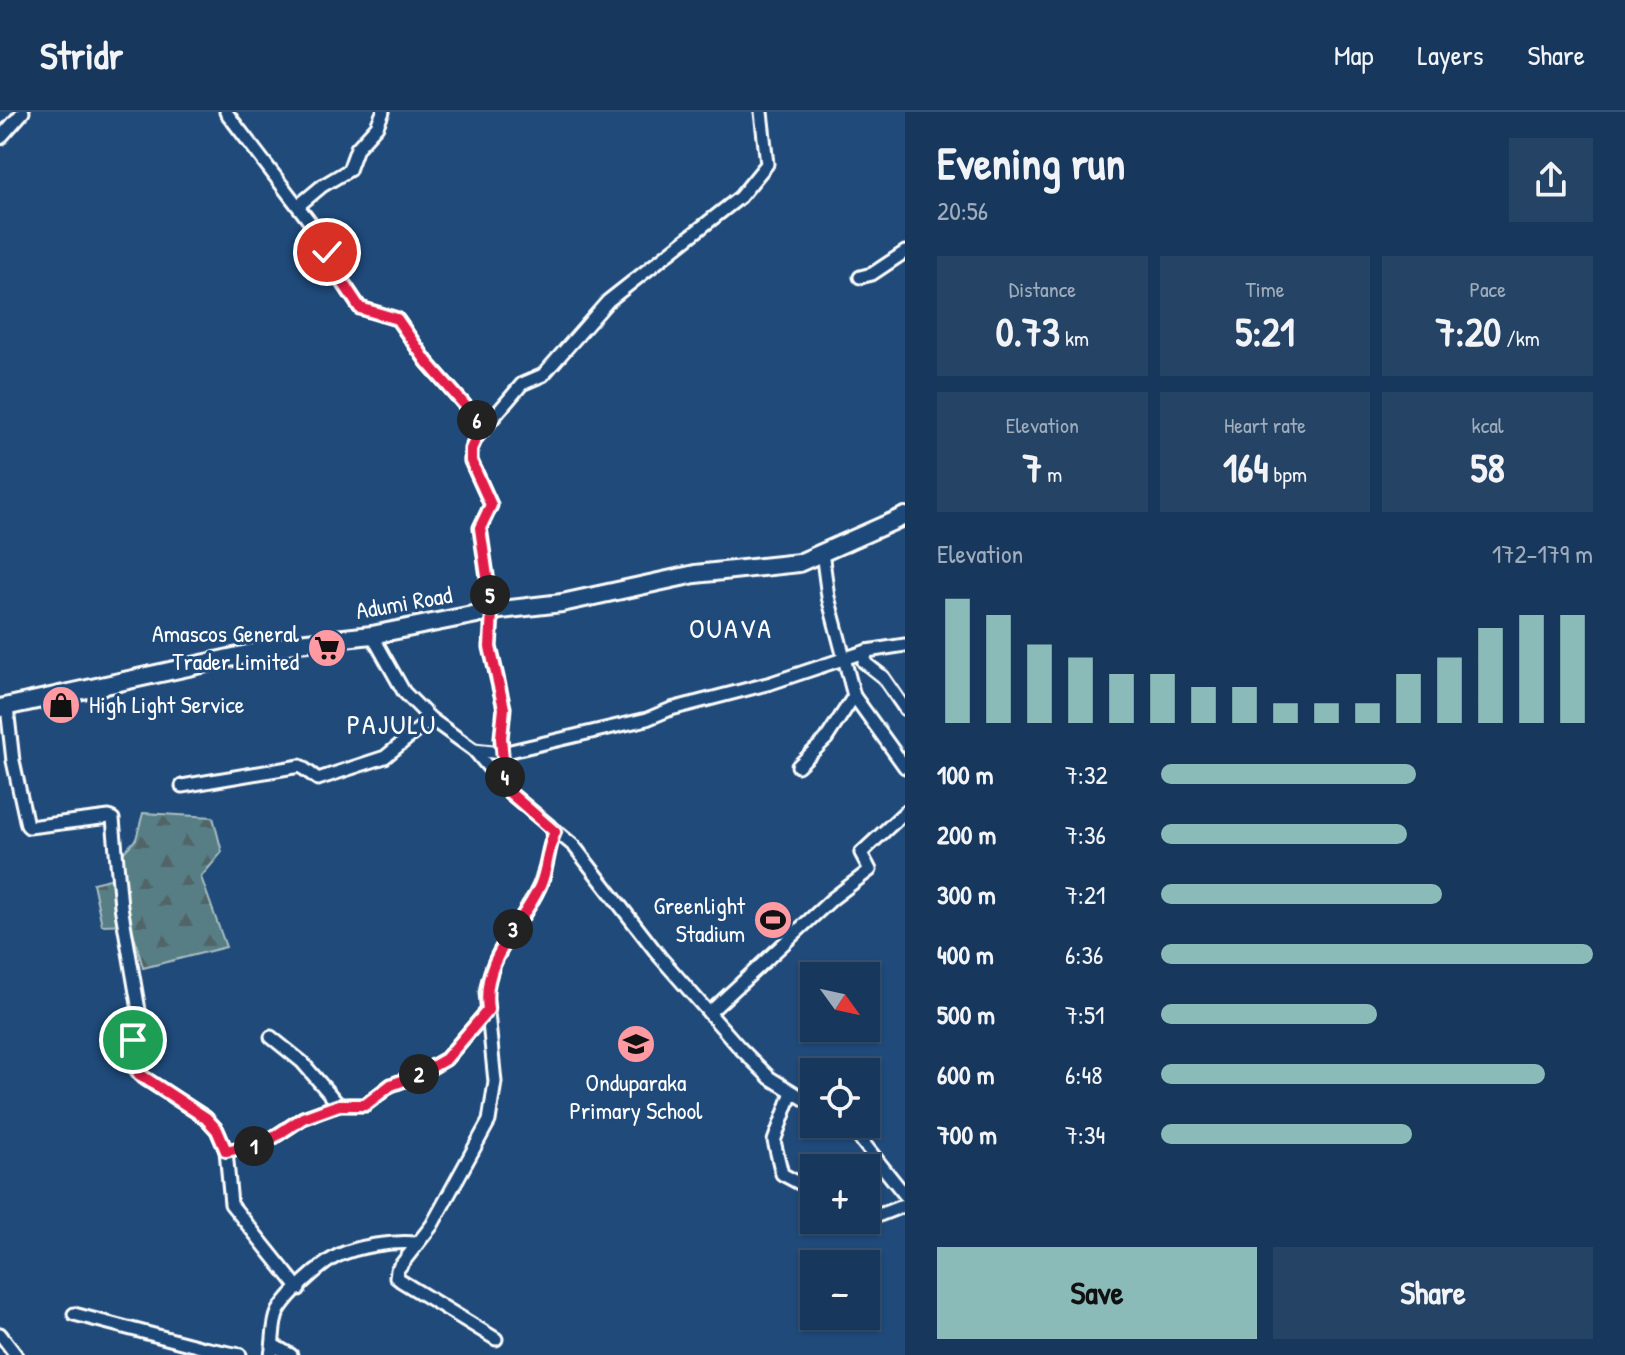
<!DOCTYPE html>
<meta charset="utf-8">
<style>
body{margin:0;font-family:"Patrick Hand",sans-serif;background:#244365;color:#f1f3f6;height:100vh;display:flex;flex-direction:column;font-size:30px;white-space:nowrap}
*{box-sizing:border-box;margin:0}
p{font-size:26px;color:#9eacbb}
.icon{flex:none;width:44px;height:44px;fill:none;stroke:currentColor;stroke-width:2;stroke-linecap:round;stroke-linejoin:round}
.map{position:relative;flex:1;overflow:hidden}
.details{display:flex;flex-direction:column;background:#17385c;width:720px}
.details>*{flex:none}
.needle{width:52px;rotate:123deg}
.fabs{position:absolute;left:800px;top:850px;display:grid;gap:16px}
.fabs a{display:grid;place-items:center;width:80px;height:80px;border-radius:0px;background:#17385c;box-shadow:0 2px 6px #0004,0 0 0 2px #365272;font-size:40px}
.pin{position:absolute;display:grid;place-items:center;width:68px;height:68px;color:#fff;margin:-34px;border:4px solid #fff;border-radius:50%;box-shadow:0 2px 8px #0007}
.km{position:absolute;width:40px;height:40px;margin:-20px;border-radius:50%;background:#222;color:#fff;font-size:22px;line-height:40px;text-align:center}
.round{display:grid;place-items:center;flex:none;width:84px;height:84px;border-radius:0px;background:#244365}
.summary{display:flex;align-items:center;justify-content:space-between;height:136px;padding:0 32px}
h1{font-size:44px;font-weight:800;line-height:60px}
.figures{display:grid;grid-template-columns:repeat(3,1fr);gap:12px;height:136px;padding:8px 32px}
.figures div{display:grid;align-content:center;border-radius:0px;background:#244365;text-align:center}
.figures b{font-size:40px;font-weight:800}
.figures small{font-size:22px;font-weight:400}
.figures p{font-size:22px}
.chart{height:224px;padding:16px 32px}
.chart p{display:flex;justify-content:space-between}
.chart svg{width:100%;height:144px;margin-top:8px;stroke:#8bbbb9;stroke-width:6}
.cta{display:flex;gap:16px;margin-top:auto;padding:16px 32px}
.cta a{flex:1;height:92px;border-radius:0px;background:#8bbbb9;color:#111;font-size:32px;font-weight:800;line-height:92px;text-align:center}
.cta a+a{background:#244365;color:#f1f3f6}
ul{padding:0 32px;list-style:none;font-size:26px}
li{display:grid;grid-template-columns:128px 96px 1fr;align-items:center;height:60px}
li i{height:20px;border-radius:10px;background:#8bbbb9}
header{display:flex;align-items:center;gap:48px;box-sizing:border-box;height:112px;padding:0 40px;background:#17385c;border-bottom:2px solid #365272}
header strong{font-size:38px}
nav{display:flex;gap:44px;margin-inline-start:auto;font-size:28px}
main{display:flex;flex:1;min-height:0}
.map>svg:first-child{display:block}
.forest{fill:url(#forest-firs);stroke:#aabec2;stroke-width:2}
.lines{fill:none;stroke-linecap:round;stroke-linejoin:round}
.street-casing{stroke:#fff;stroke-width:17}
.secondary-casing{stroke:#fff;stroke-width:22}
.street{stroke:#1f4a7a;stroke-width:11}
.secondary{stroke:#1f4a7a;stroke-width:16}
.route-casing{stroke:#fff;stroke-width:16}
.route{stroke:#e11d48;stroke-width:10}
.labels{text-anchor:middle;stroke-width:6;stroke-linejoin:round;paint-order:stroke}
.street-label{font-size:24px;fill:#fff;stroke:#1f4a7a}
.poi-label{font-size:24px;fill:#fff;stroke:#1f4a7a;text-anchor:end}
.quarter-label{font-size:28px;letter-spacing:2px;fill:#fff;stroke:#1f4a7a}
</style>
<header>
<strong>Stridr</strong>
<nav><a>Map</a><a>Layers</a><a>Share</a></nav>
</header>
<main>
<div class="map">
<svg width="905" height="1243" viewBox="0 0 905 1243">
<defs>
<pattern id="forest-firs" width="22" height="20" patternUnits="userSpaceOnUse" patternTransform="scale(2)"><rect width="22" height="20" fill="#567e84"/><path d="M5 1l3.5 6h-7zM16 11l3.5 6h-7z" fill="#516568"/></pattern>
</defs>
<rect width="100%" height="100%" fill="#1f4a7a"/>
<filter id="ink" filterUnits="userSpaceOnUse"><feTurbulence type="fractalNoise" baseFrequency=".0125" numOctaves="2"/><feDisplacementMap in="SourceGraphic" scale="16" xChannelSelector="R" yChannelSelector="G"/><feConvolveMatrix kernelMatrix="1 2 1 2 8 2 1 2 1" color-interpolation-filters="sRGB"/></filter>
<g filter="url(#ink)">
<polygon class="forest" points="143,701 213,705 222,740 201,765 226,835 143,856 131,812 102,813 93,771 114,766 121,743 136,727"/>
<g class="lines">
<g class="street-casing">
<g id="street">
<polyline points="226,0 319,122 342,169 360,196 397,207 427,250 477,307 476,325"/>
<polyline points="0,26 23,0"/>
<polyline points="298,94 322,74 349,58 357,36 377,14 383,0"/>
<polyline points="860,165 872,162 905,140"/>
<polyline points="822,440 828,485 854,584 905,655"/>
<polyline points="372,523 404,580 431,607 474,638 510,681 574,734 660,845 738,934 770,966 814,993"/>
<polyline points="905,533 867,539 864,550 883,565 905,597"/>
<polyline points="7,595 13,649 27,713 29,715 109,705 113,707 121,794 140,904 133,928 135,956 144,966 206,1006 217,1018 226,1039 231,1092 299,1177"/>
<polyline points="474,638 502,641 647,607 671,597 771,571 867,539"/>
<polyline points="798,654 826,627 854,584"/>
<polyline points="182,674 300,654 318,667 385,645 431,607"/>
<polyline points="510,681 504,658 501,626 504,596 490,535 492,499 480,416 491,393 471,349 471,337 476,326 522,272 543,263 608,189 740,85 767,52 761,0"/>
<polyline points="709,901 832,787 870,758 861,741 905,700"/>
<polyline points="271,925 302,950 339,993"/>
<polyline points="792,980 774,1029 782,1062 814,1079"/>
<polyline points="844,1012 853,1018 905,1083"/>
<polyline points="226,1039 265,1031 303,1006 339,993 365,993 391,973 418,963 446,947 488,898"/>
<polyline points="866,1105 869,1107 905,1093"/>
<polyline points="74,1202 204,1236 240,1243"/>
<polyline points="0,1222 16,1243"/>
<path d="M496 1227 401 1169 396 1165 397 1158 432 1113 489 1009 495 970 486 881C493 834 521 815 539 775 548 757 547 737 555 720"/>
<polyline points="273,1233 291,1243"/>
<path d="M271 1243C274 1229 272 1213 278 1200 287 1183 320 1153 337 1144 358 1134 393 1129 416 1131"/>
</g>
</g>
<g class="secondary-casing">
<polyline id="secondary" points="0,596 298,531 372,523 492,499 562,491 695,462 799,451 905,404"/>
</g>
<use href="#street" class="street"/>
<use href="#secondary" class="secondary"/>
</g>
</g>
<g class="lines" filter="url(#ink)">
<g class="route-casing">
<path id="route" d="M133 928V949L139 962 206 1006 217 1018 226 1039 265 1031 303 1006 339 993H365L391 973 418 963 446 947 488 898C481 846 520 817 540 774 548 756 547 737 555 720L510 681 504 658 501 626 504 596 490 535 492 499 480 416 491 393 471 349V337L476 326 477 307 427 250 397 207 360 196 342 169 327 140"/>
</g>
<use href="#route" class="route"/>
</g>
<defs>
<g id="supermarket-disc" transform="scale(2)"><circle r="9.5" fill="#ff9aa2" stroke="#1f4a7a"/><path d="M-6-5.5h2.5l.6 2H6L4.5 2H-2.5L-4.4-4H-6ZM-1.5 3.2a1.3 1.3 0 1 0 .1 0ZM3 3.2a1.3 1.3 0 1 0 .1 0Z" fill="#111"/></g>
<g id="shop-disc" transform="scale(2)"><circle r="9.5" fill="#ff9aa2" stroke="#1f4a7a"/><path d="M-5-2.5h2.3a2.7 3.5 0 0 1 5.4 0H5L5.5 6h-11ZM-1.5-2.5h3a1.5 2.3 0 0 0-3 0Z" fill="#111"/></g>
<g id="stadium-disc" transform="scale(2)"><circle r="9.5" fill="#ff9aa2" stroke="#1f4a7a"/><path d="M0-5a6.5 5 0 1 0 0 10a6.5 5 0 1 0 0-10ZM-3.5-1.8h7v3.6h-7Z" fill="#111"/></g>
<g id="school-disc" transform="scale(2)"><circle r="9.5" fill="#ff9aa2" stroke="#1f4a7a"/><path d="M0-5L7-2L0 1L-7-2ZM-4 1L0 2.5L4 1V4Q0 6-4 4Z" fill="#111"/></g>
</defs>
<g fill-rule="evenodd">
<use href="#supermarket-disc" x="327" y="536"/>
<use href="#shop-disc" x="61" y="593"/>
<use href="#stadium-disc" x="773" y="808"/>
<use href="#school-disc" x="636" y="932"/>
</g>
<g class="labels">
<g class="street-label">
<text transform="translate(404 491) rotate(-10)" y="8">Adumi Road</text>
</g>
<g class="poi-label">
<text x="299" y="530">Amascos General<tspan x="299" dy="28">Trader Limited</tspan></text>
<text x="89" y="601" text-anchor="start">High Light Service</text>
<text x="745" y="802">Greenlight<tspan x="745" dy="28">Stadium</tspan></text>
<text x="636" y="979" text-anchor="middle">Onduparaka<tspan x="636" dy="28">Primary School</tspan></text>
</g>
<g class="quarter-label">
<text x="731" y="526">OUAVA</text>
<text x="392" y="622">PAJULU</text>
</g>
</g>
</svg>
<div class="fabs">
<a><svg class="needle" viewBox="-14 -14 28 28"><path d="M0-13l5 13h-10z" fill="#e53935"/><path d="M0 13l5-13h-10z" fill="#9eacbb"/></svg></a>
<a><svg class="icon" aria-label="locate" viewBox="0 0 24 24"><circle cx="12" cy="12" r="6"/><path d="M12 2v4M12 18v4M2 12h4M18 12h4"/></svg></a>
<a>+</a>
<a>−</a>
</div>
<div class="pin" style="left:133px;top:928px;background:#1e9e55"><svg class="icon" aria-label="arrive" viewBox="0 0 24 24"><path d="M6 21V4h12l-3 4 3 4H6"/></svg></div>
<div class="pin" style="left:327px;top:140px;background:#d93025"><svg class="icon" aria-label="check" viewBox="0 0 24 24"><path d="M5 12l5 5 9-10"/></svg></div>
<b class="km" style="left:254px;top:1034px">1</b>
<b class="km" style="left:419px;top:962px">2</b>
<b class="km" style="left:513px;top:817px">3</b>
<b class="km" style="left:505px;top:665px">4</b>
<b class="km" style="left:490px;top:483px">5</b>
<b class="km" style="left:477px;top:308px">6</b>
</div>
<section class="details">
<div class="summary"><div><h1>Evening run</h1><p>20:56</p></div><a class="round"><svg class="icon" aria-label="share" viewBox="0 0 24 24"><path d="M12 15V3M7 8l5-5 5 5M5 13v7h14v-7"/></svg></a></div>
<div class="figures">
<div><p>Distance</p><b>0.73<small> km</small></b></div>
<div><p>Time</p><b>5:21</b></div>
<div><p>Pace</p><b>7:20<small> /km</small></b></div>
</div>
<div class="figures">
<div><p>Elevation</p><b>7<small> m</small></b></div>
<div><p>Heart rate</p><b>164<small> bpm</small></b></div>
<div><p>kcal</p><b>58</b></div>
</div>
<div class="chart"><p><span>Elevation</span>172–179 m</p>
<svg viewBox="0 0 160 44" preserveAspectRatio="none"><path d="M5 44V6M15 44V11M25 44V20M35 44V24M45 44V29M55 44V29M65 44V33M75 44V33M85 44V38M95 44V38M105 44V38M115 44V29M125 44V24M135 44V15M145 44V11M155 44V11"/></svg>
</div>
<ul>
<li><b>100 m</b>7:32<i style="width:59%"></i></li>
<li><b>200 m</b>7:36<i style="width:57%"></i></li>
<li><b>300 m</b>7:21<i style="width:65%"></i></li>
<li><b>400 m</b>6:36<i style="width:100%"></i></li>
<li><b>500 m</b>7:51<i style="width:50%"></i></li>
<li><b>600 m</b>6:48<i style="width:89%"></i></li>
<li><b>700 m</b>7:34<i style="width:58%"></i></li>
</ul>
<div class="cta"><a>Save</a><a>Share</a></div>
</section>
</main>
